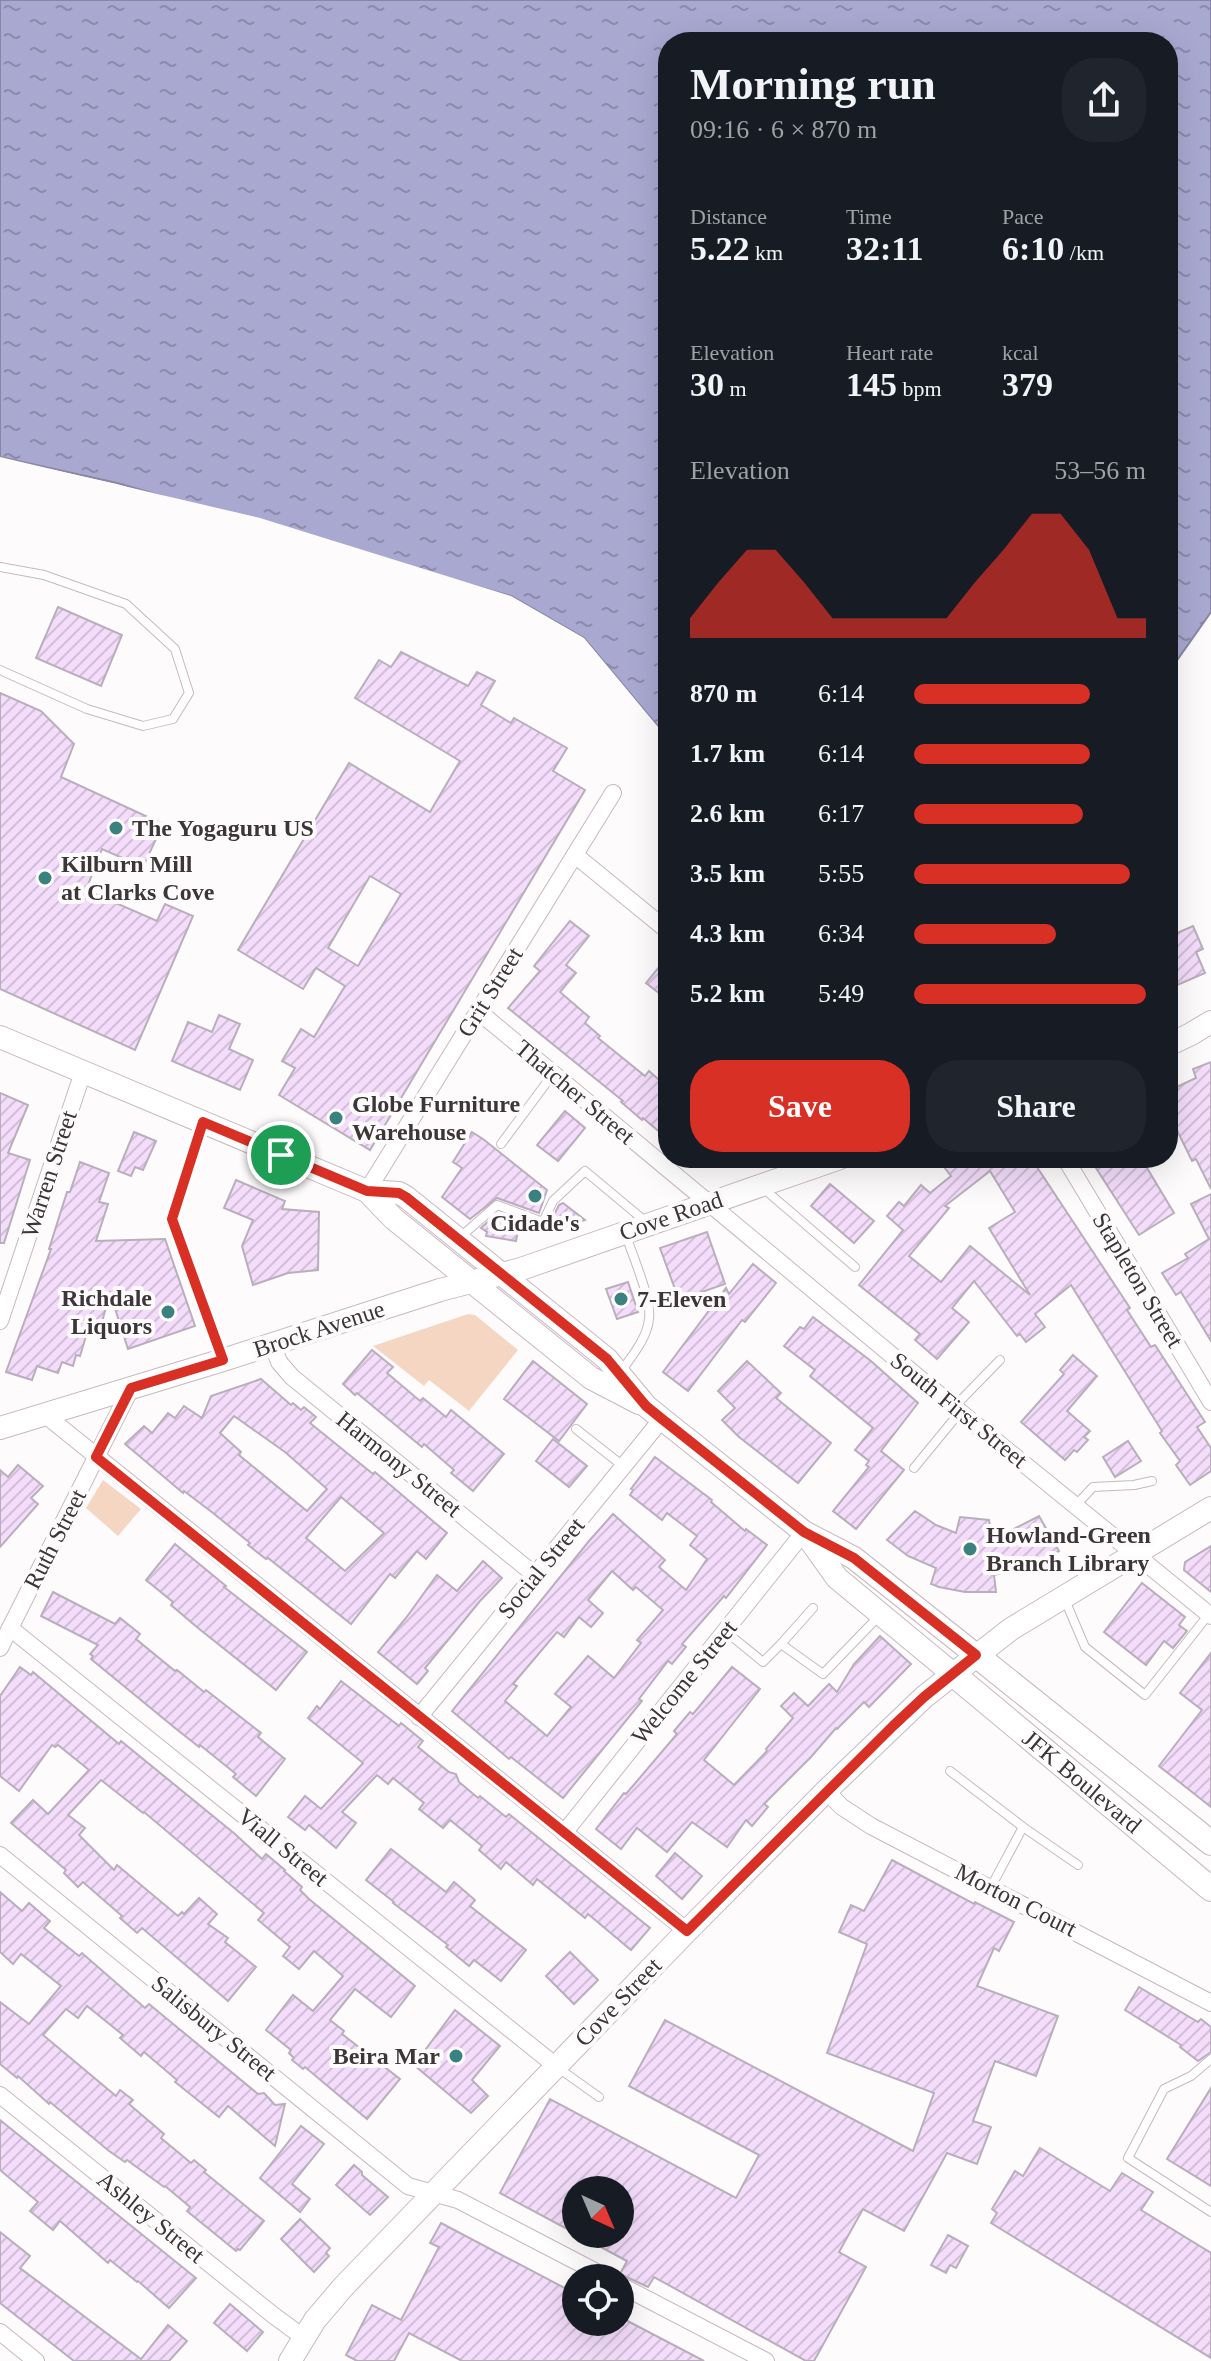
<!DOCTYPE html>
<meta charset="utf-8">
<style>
body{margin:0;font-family:"Times New Roman",serif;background:#20242c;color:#f1f3f6;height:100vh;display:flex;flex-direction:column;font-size:30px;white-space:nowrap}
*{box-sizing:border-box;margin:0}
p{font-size:26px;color:#9ea1a6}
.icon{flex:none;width:44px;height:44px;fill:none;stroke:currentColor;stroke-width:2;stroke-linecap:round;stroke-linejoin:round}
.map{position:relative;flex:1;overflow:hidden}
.side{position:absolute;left:658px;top:32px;width:520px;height:1136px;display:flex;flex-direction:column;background:#171b24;border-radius:32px;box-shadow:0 8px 32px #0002}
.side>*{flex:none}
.needle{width:52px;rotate:136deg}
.tools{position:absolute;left:562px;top:2176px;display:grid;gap:16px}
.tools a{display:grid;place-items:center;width:72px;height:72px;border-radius:50%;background:#171b24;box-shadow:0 8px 32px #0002;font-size:40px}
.pin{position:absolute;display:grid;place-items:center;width:68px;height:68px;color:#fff;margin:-34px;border:4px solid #fff;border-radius:50%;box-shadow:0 2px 8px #0007}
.round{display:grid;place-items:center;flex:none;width:84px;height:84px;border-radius:32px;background:#20242c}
.overview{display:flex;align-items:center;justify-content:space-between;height:136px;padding:0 32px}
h1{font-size:44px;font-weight:800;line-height:60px}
.stats{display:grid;grid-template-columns:repeat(3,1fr);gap:12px;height:136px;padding:8px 32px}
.stats div{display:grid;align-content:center}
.stats b{font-size:34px;font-weight:800}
.stats small{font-size:22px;font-weight:400}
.stats p{font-size:22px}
.chart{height:224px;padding:16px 32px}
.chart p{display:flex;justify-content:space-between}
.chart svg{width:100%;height:144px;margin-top:8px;fill:#d93025;opacity:.7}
.primary-button{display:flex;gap:16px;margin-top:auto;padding:16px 32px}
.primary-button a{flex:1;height:92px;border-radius:32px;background:#d93025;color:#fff;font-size:32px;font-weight:800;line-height:92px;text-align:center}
.primary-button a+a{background:#20242c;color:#f1f3f6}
ul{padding:0 32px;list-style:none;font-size:26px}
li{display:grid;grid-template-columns:128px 96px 1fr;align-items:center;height:60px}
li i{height:20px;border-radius:10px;background:#d93025}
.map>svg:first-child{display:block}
.green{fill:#f5d6c3}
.water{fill:url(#water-ripples);stroke:#8886a3;stroke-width:2}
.pier{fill:#fefbfc}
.building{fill:url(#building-hatch);stroke:#b8afbb;stroke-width:2;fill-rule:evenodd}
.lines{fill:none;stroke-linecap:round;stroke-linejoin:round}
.service-casing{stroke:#c8b8bf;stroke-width:10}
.minor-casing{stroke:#c8b8bf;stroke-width:18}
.secondary-casing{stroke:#c8b8bf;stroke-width:24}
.primary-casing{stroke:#c8b8bf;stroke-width:26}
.service{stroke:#fff;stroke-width:8}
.minor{stroke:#fff;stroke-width:16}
.secondary{stroke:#fff;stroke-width:22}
.primary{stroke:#fff;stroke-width:24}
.route-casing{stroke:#fff;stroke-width:16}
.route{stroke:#d93025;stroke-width:10}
.poi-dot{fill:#3a827f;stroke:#fefbfc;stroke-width:3}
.labels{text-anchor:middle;stroke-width:8;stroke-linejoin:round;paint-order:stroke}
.poi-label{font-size:24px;font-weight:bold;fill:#3c3639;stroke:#fefbfc;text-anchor:start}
.street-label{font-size:24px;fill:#3c3639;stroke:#fefbfc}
</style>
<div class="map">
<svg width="1211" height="2361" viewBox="0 0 1211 2361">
<defs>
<pattern id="water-ripples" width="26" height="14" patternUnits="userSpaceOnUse" patternTransform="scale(2)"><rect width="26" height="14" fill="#a9a8d1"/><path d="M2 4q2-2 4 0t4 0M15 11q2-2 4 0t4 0" fill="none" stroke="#8b8aab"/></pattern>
<pattern id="building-hatch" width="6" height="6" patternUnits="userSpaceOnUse" patternTransform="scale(2)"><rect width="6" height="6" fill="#f4ddfb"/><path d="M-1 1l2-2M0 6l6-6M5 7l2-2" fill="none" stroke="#d2bed8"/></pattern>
</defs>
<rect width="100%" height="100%" fill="#fefbfc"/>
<g class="green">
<polygon points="468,1314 475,1315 518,1350 469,1411 429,1380 424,1386 373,1346"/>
<polygon points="103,1480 141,1509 118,1536 86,1508"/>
</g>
<polygon class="water" points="0,0 1211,0 1211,612 1168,673 1168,42 668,42 668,739 584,638 511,596 117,483 0,457"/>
<polygon class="pier" points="0,457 260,518 511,596 584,638 668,739 668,743 581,641 509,600 116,487 0,461"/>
<g class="building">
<polygon points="58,607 122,635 101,686 36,658"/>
<path d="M401 652 468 686 477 672 495 681 481 705 511 723 514 718 567 748 553 771 585 790 370 1150 279 1095 295 1068 282 1061 301 1029 314 1037 345 986 316 968 303 989 238 950 349 763 430 812 460 761 355 698 379 660 391 667ZM370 876 401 894 358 966 328 948Z"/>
<polygon points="0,693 41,711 74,744 61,777 163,824 143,867 102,849 86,890 157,921 165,904 193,916 135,1050 0,989"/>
<polygon points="570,921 589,936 566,965 576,973 560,992 589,1017 585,1023 600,1036 598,1038 645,1076 649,1071 668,1088 668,1139 643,1118 642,1120 621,1102 623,1101 508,1008 540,971 534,966"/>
<polygon points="1193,926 1203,949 1196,952 1205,973 1168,989 1168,937"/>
<polygon points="668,956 668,1000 646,983"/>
<polygon points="219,1015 240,1024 229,1049 253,1060 240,1090 172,1061 188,1022 212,1032"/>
<polygon points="1211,1062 1211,1189 1196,1159 1192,1161 1173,1122 1168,1124 1168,1091 1196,1078 1193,1069"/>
<polygon points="0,1093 28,1105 8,1153 30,1160 4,1243 0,1243"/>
<polygon points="565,1111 585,1128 558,1161 537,1145"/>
<polygon points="134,1132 156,1141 143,1170 135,1167 131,1176 118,1171"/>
<polygon points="472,1132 483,1139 547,1190 539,1213 497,1198 470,1219 442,1197 462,1168 453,1162"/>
<path d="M937 1158H1031L1130 1308 1127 1310 1151 1347 1155 1345 1205 1422 1197 1427 1211 1448V1471L1190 1485 1176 1465 1180 1461 1160 1433 1162 1431 1071 1285 1035 1314 1045 1327 1026 1342 1020 1334 1017 1336 974 1281 952 1308 969 1322 937 1359 915 1340 920 1334 859 1285 903 1230 887 1216 899 1202 904 1206 921 1185 930 1193 951 1176ZM990 1171 1015 1212 989 1228 1030 1295 970 1246 941 1282 909 1256 949 1208 945 1206Z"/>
<polygon points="1094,1158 1115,1158 1122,1167 1136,1158 1141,1158 1174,1213 1139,1235 1096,1168 1099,1166"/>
<polygon points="80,1162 109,1173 99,1202 108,1204 96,1241 165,1239 195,1326 128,1349 110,1293 100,1329 89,1326 80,1356 76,1355 73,1366 62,1362 58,1373 37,1366 32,1380 6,1372 51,1249 49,1249 67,1192 70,1192"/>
<polygon points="236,1180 285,1201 282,1209 319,1212 318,1270 288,1273 253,1285 242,1246 253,1220 224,1208"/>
<polygon points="830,1184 874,1221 854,1243 811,1206"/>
<polygon points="1211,1194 1211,1341 1181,1292 1176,1295 1162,1273 1188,1258 1185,1254 1209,1239 1191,1204"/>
<polygon points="563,1203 585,1220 561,1229 559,1221 552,1219 559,1205"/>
<polygon points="498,1213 520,1221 516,1241 486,1236 487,1232 481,1228"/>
<polygon points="707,1232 725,1284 679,1300 660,1248"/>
<polygon points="753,1264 776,1283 745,1322 742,1320 688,1391 663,1372 726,1288 729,1294"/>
<polygon points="628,1282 638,1312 617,1319 606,1289"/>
<polygon points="813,1317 871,1361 918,1403 881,1451 904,1470 856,1529 833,1511 869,1467 866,1465 869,1461 855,1450 873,1428 810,1376 815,1370 784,1346 800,1327 804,1329"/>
<polygon points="372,1350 393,1367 387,1373 420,1401 423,1398 446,1417 451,1410 504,1454 473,1491 451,1473 454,1470 424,1444 422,1447 357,1393 355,1395 343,1384"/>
<polygon points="1073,1355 1097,1376 1067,1411 1090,1431 1084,1437 1088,1440 1077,1452 1074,1450 1065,1460 1021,1422 1064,1374 1060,1370"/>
<polygon points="533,1361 587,1404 559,1441 504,1399"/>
<polygon points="747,1361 781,1393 776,1398 831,1443 798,1483 739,1437 722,1420 735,1408 718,1391"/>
<path d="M261 1379 291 1405 293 1403 301 1410 304 1407 316 1417 310 1423 373 1474 375 1472 447 1533 426 1559 417 1551 395 1578 390 1574 351 1624 268 1558 266 1559 248 1545 250 1543 213 1513 184 1491 183 1493 125 1444 144 1426 152 1433 168 1413 175 1418 184 1406 202 1418 211 1396ZM234 1416 285 1452 327 1489 307 1511 239 1455 241 1452 220 1433ZM341 1497 384 1533 345 1571 306 1538Z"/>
<polygon points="553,1439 587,1466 569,1487 536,1461"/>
<polygon points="1128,1441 1141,1461 1115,1477 1103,1457"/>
<path d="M655 1457 712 1500 711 1502 745 1531 746 1529 767 1545 726 1598 724 1596 682 1644 686 1647 672 1664 668 1661 639 1699 642 1701 563 1798 511 1757 509 1759 452 1711 589 1541 613 1514 665 1560 659 1567 686 1590 707 1559 690 1545 697 1536 667 1513 662 1520 630 1495 633 1490 631 1489ZM612 1571 633 1590 636 1587 663 1610 637 1640 641 1643 614 1678 588 1656 555 1694 571 1707 547 1736 505 1701 517 1686 513 1684 557 1632 564 1637 579 1617 591 1627 603 1613 588 1600Z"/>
<polygon points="18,1465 43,1486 31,1498 38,1504 0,1547 0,1470 8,1477"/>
<polygon points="915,1511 936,1525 956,1533 960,1517 989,1520 992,1537 1014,1529 1039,1516 1059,1551 1031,1565 994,1575 996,1592 965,1592 939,1587 931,1584 936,1568 908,1556 887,1540"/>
<polygon points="175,1544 226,1586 224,1587 307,1652 276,1690 198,1628 171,1605 173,1602 146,1580"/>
<polygon points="1211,1546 1211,1592 1184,1570 1185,1562"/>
<polygon points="483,1561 502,1578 480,1601 425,1668 428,1671 417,1684 378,1652 406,1618 437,1575 457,1591"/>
<polygon points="1142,1583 1185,1617 1179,1625 1187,1631 1173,1648 1164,1641 1146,1665 1104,1632"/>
<polygon points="53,1592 115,1624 120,1618 140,1634 136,1639 175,1671 177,1670 204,1692 206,1690 261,1733 258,1737 285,1759 256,1796 233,1777 236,1774 200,1745 199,1747 175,1728 91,1659 93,1656 90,1654 98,1645 41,1616"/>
<polygon points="880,1636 911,1664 869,1707 864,1702 837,1729 836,1728 811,1757 764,1804 768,1807 752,1826 746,1820 727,1847 692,1822 667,1852 637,1828 621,1849 596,1829 624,1793 626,1794 677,1734 674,1731 690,1712 693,1714 732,1667 760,1689 704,1760 734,1785 767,1751 766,1749 793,1718 781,1706 794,1693 808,1706 829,1684 837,1692 854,1664"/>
<polygon points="1211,1653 1211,1807 1159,1766 1202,1710 1180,1693"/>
<polygon points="20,1667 31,1675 33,1672 119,1744 121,1741 235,1834 262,1859 266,1854 285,1870 284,1871 302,1887 300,1890 309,1899 415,1986 391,2017 355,1989 330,2020 344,2031 342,2034 400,2079 367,2119 305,2067 303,2069 292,2060 294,2058 289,2053 291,2050 266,2030 293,1995 313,2011 343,1976 314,1951 299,1969 283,1956 290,1947 258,1920 264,1913 144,1812 143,1813 101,1780 68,1815 85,1828 79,1835 114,1870 117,1865 178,1916 182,1912 184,1914 199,1898 217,1914 208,1924 228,1938 225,1942 256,1967 228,2001 142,1928 137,1933 120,1918 122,1916 83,1882 78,1887 64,1873 66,1870 11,1823 33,1800 48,1814 89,1770 58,1745 55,1747 52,1745 19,1791 0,1776 0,1696"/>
<polygon points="341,1681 399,1726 401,1723 423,1741 418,1747 449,1772 456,1774 459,1782 478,1798 480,1796 506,1817 509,1814 650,1928 631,1950 588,1914 585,1918 537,1879 533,1885 506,1862 501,1869 479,1850 482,1846 450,1820 443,1828 419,1809 424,1803 393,1778 388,1784 377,1775 342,1812 356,1823 336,1848 309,1825 305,1830 288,1817 305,1796 321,1809 363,1763 308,1718 317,1706 320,1709"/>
<polygon points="391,1849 446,1892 454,1882 475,1900 470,1906 526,1950 501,1981 474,1960 469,1966 446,1947 448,1945 393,1903 394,1902 366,1880"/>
<polygon points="675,1853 702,1876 682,1899 656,1876"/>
<path d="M892 1860 974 1904 975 1902 1014 1922 999 1951 994 1948 977 1986 1058 2016 1036 2076 995 2061 973 2121 991 2127 977 2164 947 2153 904 2231 863 2209 839 2252 866 2267 814 2361H806L654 2277 648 2287 620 2274 627 2261 500 2193 550 2099 736 2198 759 2155 629 2086 665 2020 913 2151 934 2093 827 2053 867 1944 839 1932 851 1905 864 1911ZM576 2190H620V2234H576Z"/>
<polygon points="0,1892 22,1911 29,1903 50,1921 44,1928 79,1956 82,1953 145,2008 149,2004 258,2094 264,2093 275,2105 285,2104 275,2146 228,2106 219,2117 175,2082 177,2080 144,2052 141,2056 120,2038 123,2035 87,2006 78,2018 66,2009 43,2035 116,2096 120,2090 133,2100 129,2104 164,2134 161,2138 191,2163 194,2160 206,2170 204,2172 264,2221 240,2250 238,2249 236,2251 187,2211 190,2207 165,2186 164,2187 127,2160 125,2162 109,2151 50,2102 49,2104 18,2076 17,2078 0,2064 0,2002 29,2024 61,1986 21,1954 13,1964 0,1952"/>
<polygon points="570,1952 598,1980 574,2004 546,1976"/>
<polygon points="1139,1987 1198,2022 1201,2019 1211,2027 1211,2052 1198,2061 1180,2047 1181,2045 1125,2010"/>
<polygon points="455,2010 500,2046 472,2080 488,2096 471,2113 414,2065"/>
<polygon points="1211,2088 1211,2186 1167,2159"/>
<polygon points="0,2120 196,2278 169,2308 138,2281 137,2282 110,2260 108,2263 60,2221 53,2230 30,2211 38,2202 0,2170"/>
<polygon points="301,2126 324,2144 292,2184 310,2199 300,2212 260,2178"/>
<polygon points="1040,2148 1110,2191 1122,2173 1153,2192 1141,2210 1211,2253 1211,2358 991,2223 997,2213 992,2209 1015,2171 1023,2176"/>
<polygon points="354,2165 362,2172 362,2175 388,2197 370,2215 336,2185"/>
<polygon points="300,2219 330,2248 326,2253 329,2256 314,2272 281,2239"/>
<polygon points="441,2223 576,2294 576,2322 620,2322 620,2317 704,2361 462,2361 409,2333 394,2361 357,2361 346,2355 372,2305 401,2320 439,2247 430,2243"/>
<polygon points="0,2232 30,2256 20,2268 141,2359 168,2325 187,2341 169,2361 74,2361 0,2303"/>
<polygon points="948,2235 968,2246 956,2268 950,2265 946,2273 931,2265"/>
<polygon points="230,2304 263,2332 247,2351 214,2323"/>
</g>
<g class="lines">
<g class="service-casing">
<g id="service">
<polyline points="0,567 44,575 126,604 175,649 189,693 173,719 143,726 87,709 0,670"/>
<polyline points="203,1123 172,1219 223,1360"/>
<polyline points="501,1144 553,1074"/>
<polyline points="764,1189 855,1267"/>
<polyline points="458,1239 497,1205 543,1222 553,1201 585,1171 645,1221"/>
<path d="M620 1373C631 1357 647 1339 649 1319 652 1299 632 1255 626 1235"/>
<polyline points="954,1407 1000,1360"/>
<polyline points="576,1429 623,1466"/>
<polyline points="914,1468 960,1412"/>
<polyline points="1076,1505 1093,1487 1134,1485 1152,1481"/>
<polyline points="1065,1600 1085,1647 1145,1695 1209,1614"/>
<polyline points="813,1608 781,1644 823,1674 878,1617"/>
<polyline points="725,1631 763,1662 781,1644"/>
<polyline points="950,1771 1023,1827 991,1887"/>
<polyline points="1023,1827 1078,1865"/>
<polyline points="1211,2059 1191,2076 1164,2089 1128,2158 1211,2212"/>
<polyline points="557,2067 599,2097"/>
</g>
</g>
<g class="minor-casing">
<g id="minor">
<polyline points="575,855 668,931"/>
<polyline points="478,1011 954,1407 1211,1616"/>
<polyline points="1065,1158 1211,1402"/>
<polyline points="367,1191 613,793"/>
<polyline points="0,1321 83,1072"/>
<polyline points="273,1345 279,1362 292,1377 535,1575"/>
<polyline points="44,1414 687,1931"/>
<polyline points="10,1628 556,2066"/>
<polyline points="0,1648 131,1388"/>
<polyline points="419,1717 662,1419"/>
<polyline points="826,1791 842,1807 871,1826 1211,2003"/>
<polyline points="564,1833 804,1532"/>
<polyline points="0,1855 408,2186 458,2200 608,2278"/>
<polyline points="0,2095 273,2315 303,2337"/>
<polyline points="620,2285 766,2361"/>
<polyline points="0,2332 36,2361"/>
</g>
</g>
<g class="secondary-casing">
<g id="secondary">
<polyline points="0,1037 367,1191 399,1193 406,1197 607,1359 646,1406 662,1419 804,1532 854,1558 976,1655"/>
<polyline points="1168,1045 1191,1034 1211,1022"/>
<polyline points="367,1191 394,1219 591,1378 639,1403"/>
<polyline points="0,1428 223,1360 440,1290 521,1269 840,1158"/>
<polyline points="807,1536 837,1578 953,1674"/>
<polyline points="290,2361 315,2320 344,2286 687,1931 826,1791 924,1697 1011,1629 1211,1508"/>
</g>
</g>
<g class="primary-casing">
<g id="primary">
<polyline points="976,1655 1211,1843"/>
<path id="s1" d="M953 1674 1211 1889"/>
</g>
</g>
<use href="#service" class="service"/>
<use href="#minor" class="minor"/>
<use href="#secondary" class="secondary"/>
<use href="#primary" class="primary"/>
</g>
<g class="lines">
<g class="route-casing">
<polygon id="route" points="203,1122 367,1191 399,1193 406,1197 607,1359 646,1406 662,1419 804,1532 854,1558 976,1655 924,1697 893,1726 687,1931 96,1457 131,1388 223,1360 172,1219"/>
</g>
<use href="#route" class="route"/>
</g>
<g class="poi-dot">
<circle cx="116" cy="828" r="8"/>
<circle cx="45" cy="878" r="8"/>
<circle cx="336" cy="1118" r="8"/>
<circle cx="535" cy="1196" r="8"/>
<circle cx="621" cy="1299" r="8"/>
<circle cx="168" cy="1312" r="8"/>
<circle cx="970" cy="1549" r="8"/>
<circle cx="456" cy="2056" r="8"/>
</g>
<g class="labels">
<g class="poi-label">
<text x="132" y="836">The Yogaguru US</text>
<text x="61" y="872">Kilburn Mill<tspan x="61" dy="28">at Clarks Cove</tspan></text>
<text x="352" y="1112">Globe Furniture<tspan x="352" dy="28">Warehouse</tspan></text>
<text x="535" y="1231" text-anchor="middle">Cidade's</text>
<text x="152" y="1306" text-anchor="end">Richdale<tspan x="152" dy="28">Liquors</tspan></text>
<text x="637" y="1307">7-Eleven</text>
<text x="986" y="1543">Howland-Green<tspan x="986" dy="28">Branch Library</tspan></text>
<text x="440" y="2064" text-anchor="end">Beira Mar</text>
</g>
<g class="street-label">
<text transform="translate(490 992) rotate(-58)" y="8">Grit Street</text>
<text transform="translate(575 1092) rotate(40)" y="8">Thatcher Street</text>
<text transform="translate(49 1174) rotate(-72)" y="8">Warren Street</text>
<text transform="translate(671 1216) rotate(-19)" y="8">Cove Road</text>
<text transform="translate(1138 1280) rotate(59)" y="8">Stapleton Street</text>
<text transform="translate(319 1329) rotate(-18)" y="8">Brock Avenue</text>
<text transform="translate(959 1410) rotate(39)" y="8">South First Street</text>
<text transform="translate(399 1464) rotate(39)" y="8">Harmony Street</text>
<text transform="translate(55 1539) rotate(-63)" y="8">Ruth Street</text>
<text transform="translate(541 1568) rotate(-51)" y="8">Social Street</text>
<text transform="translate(684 1682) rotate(-51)" y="8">Welcome Street</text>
<text dy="8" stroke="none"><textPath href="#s1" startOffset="168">JFK Boulevard</textPath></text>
<text transform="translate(283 1847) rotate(39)" y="8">Viall Street</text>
<text transform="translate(1016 1900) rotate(27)" y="8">Morton Court</text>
<text transform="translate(618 2002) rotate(-46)" y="8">Cove Street</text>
<text transform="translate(214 2028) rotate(39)" y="8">Salisbury Street</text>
<text transform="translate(151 2217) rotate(39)" y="8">Ashley Street</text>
</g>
</g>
</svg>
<div class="tools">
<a><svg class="needle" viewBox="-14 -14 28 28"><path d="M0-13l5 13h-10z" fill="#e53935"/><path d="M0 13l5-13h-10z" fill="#9ea1a6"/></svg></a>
<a><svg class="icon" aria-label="locate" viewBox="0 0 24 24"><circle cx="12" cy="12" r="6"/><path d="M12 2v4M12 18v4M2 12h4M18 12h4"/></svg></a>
</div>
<div class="pin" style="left:281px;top:1155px;background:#1e9e55"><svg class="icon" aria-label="arrive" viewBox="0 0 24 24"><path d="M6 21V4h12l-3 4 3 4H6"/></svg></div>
<section class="side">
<div class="overview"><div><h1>Morning run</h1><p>09:16 · 6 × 870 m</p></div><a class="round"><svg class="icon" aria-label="share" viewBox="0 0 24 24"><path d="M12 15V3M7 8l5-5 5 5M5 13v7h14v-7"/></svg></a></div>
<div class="stats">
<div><p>Distance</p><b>5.22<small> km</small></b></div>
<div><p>Time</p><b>32:11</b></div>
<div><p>Pace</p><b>6:10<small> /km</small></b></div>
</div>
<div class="stats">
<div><p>Elevation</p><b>30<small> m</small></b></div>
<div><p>Heart rate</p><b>145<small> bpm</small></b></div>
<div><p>kcal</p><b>379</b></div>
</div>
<div class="chart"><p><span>Elevation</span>53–56 m</p>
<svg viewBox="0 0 160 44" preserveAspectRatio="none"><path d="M0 44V38L10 27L20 17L30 17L40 27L50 38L60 38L70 38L80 38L90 38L100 27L110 17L120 6L130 6L140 17L150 38L160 38V44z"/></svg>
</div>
<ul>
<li><b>870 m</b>6:14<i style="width:76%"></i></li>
<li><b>1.7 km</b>6:14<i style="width:76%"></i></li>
<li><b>2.6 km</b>6:17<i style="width:73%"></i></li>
<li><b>3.5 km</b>5:55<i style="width:93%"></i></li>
<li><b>4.3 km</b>6:34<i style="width:61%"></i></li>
<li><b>5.2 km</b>5:49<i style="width:100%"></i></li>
</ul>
<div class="primary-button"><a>Save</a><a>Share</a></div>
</section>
</div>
